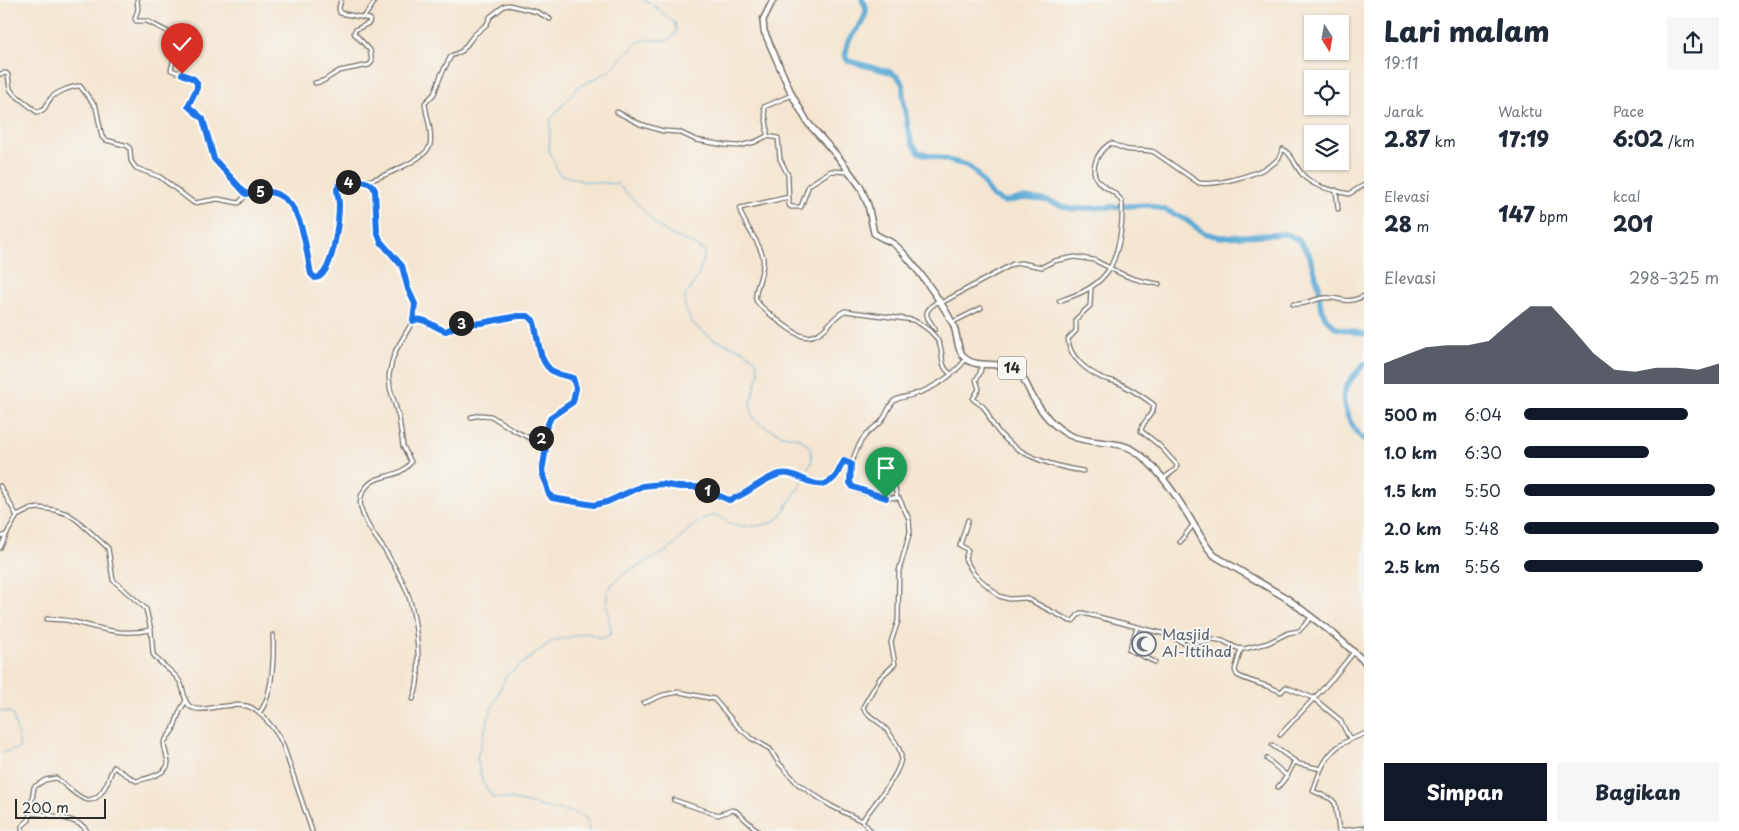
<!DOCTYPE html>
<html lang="id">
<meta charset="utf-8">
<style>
body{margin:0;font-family:"Playpen Sans",sans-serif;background:#f6f6f7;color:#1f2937;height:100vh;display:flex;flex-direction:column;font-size:19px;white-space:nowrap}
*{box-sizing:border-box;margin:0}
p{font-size:16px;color:#747a83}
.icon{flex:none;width:28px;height:28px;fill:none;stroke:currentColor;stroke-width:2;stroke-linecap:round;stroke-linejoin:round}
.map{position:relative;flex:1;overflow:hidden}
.drawer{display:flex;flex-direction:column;background:#fff;width:375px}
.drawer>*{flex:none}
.needle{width:32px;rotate:169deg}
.fabs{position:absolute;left:1304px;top:15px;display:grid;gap:10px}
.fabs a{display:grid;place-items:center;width:45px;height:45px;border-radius:0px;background:#fff;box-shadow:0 1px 4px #0004;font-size:25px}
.scale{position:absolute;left:15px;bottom:12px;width:91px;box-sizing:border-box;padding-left:5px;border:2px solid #2b2b2b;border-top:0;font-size:14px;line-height:18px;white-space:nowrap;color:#2b2b2b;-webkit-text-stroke:4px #f6f6f2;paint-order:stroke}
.pin{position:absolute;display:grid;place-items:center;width:42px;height:42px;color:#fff;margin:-51px -21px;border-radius:50% 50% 50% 0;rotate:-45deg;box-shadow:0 0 5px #0007}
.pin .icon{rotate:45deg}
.km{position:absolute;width:25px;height:25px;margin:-12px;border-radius:50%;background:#222;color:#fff;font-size:14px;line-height:25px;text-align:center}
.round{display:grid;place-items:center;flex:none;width:52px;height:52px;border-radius:0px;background:#f6f6f7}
.overview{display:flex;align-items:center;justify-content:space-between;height:85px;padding:0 20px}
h1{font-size:28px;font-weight:800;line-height:38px}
.metrics{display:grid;grid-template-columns:repeat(3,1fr);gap:8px;height:85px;padding:5px 20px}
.metrics div{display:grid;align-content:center}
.metrics b{font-size:21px;font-weight:800}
.metrics small{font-size:14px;font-weight:400}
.metrics p{font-size:14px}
.chart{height:140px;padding:10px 20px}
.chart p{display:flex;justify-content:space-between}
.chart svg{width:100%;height:90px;margin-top:5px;fill:#111827;opacity:.7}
.action{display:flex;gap:10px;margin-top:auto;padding:10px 20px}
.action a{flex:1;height:58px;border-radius:0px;background:#111827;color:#fff;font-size:20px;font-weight:800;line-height:58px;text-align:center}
.action a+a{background:#f6f6f7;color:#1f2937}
ul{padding:0 20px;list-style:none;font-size:16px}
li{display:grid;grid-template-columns:80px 60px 1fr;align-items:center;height:38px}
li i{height:12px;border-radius:6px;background:#111827}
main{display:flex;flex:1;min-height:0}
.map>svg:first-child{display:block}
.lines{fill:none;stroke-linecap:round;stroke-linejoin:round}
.stream{stroke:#5caad5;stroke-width:1}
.river{stroke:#5caad5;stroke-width:5.5}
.minor-casing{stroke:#716c65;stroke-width:5.5}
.highway-casing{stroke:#716c65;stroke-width:8}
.minor{stroke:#fff;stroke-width:3}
.highway{stroke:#fff;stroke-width:5}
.route-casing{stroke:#fff;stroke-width:10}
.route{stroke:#1a73e8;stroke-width:6}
.labels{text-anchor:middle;stroke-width:4;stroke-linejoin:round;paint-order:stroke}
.shield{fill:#f6f6f2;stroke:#686867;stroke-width:1}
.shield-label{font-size:14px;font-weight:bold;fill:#2b2b2b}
.worship-label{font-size:15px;fill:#5b616d;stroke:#f6f6f2;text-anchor:start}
</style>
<main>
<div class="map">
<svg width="1364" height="831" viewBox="0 0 1364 831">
<rect width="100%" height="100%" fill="#f6f6f2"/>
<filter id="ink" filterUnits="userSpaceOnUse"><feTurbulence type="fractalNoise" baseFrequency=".02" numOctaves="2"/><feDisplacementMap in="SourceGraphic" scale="10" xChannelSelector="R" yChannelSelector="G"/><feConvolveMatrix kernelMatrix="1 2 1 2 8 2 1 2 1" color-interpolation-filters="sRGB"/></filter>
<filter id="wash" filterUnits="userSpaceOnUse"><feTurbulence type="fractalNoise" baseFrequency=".0096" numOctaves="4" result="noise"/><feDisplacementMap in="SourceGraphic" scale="20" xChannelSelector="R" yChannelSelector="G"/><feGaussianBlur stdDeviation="1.12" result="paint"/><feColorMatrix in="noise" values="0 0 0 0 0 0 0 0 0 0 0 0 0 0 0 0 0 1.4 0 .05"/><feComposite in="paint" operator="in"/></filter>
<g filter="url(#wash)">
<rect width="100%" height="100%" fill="#f4e5d0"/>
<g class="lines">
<g class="stream">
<path d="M642 0 649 2 675 23 676 31 673 37 667 40H646L637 43 610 71 578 87 551 119 549 150 559 174 582 181 617 184 637 203 656 225 672 235 691 243 705 252C702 269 696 282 685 296V310L694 325 713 339 743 350 756 360 759 373 750 406 754 419 767 428 783 435 799 438 810 447 812 461 803 477"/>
<polyline points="0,711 9,712 13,715 20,746 18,749 0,753"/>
<path d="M589 831 586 818C571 810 564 811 548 808 529 804 512 798 493 798L483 783 477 758 490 713 506 676 552 641 587 633 603 638 611 634C611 621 604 604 608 592 616 569 659 561 676 543 686 533 696 519 711 516 719 514 725 522 732 524 744 528 771 527 780 517 783 513 785 508 788 504 793 496 799 490 802 481"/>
</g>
<g class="river">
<path d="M862 0C874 14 856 28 849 40 847 44 846 51 845 56L848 61 890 72 898 77 903 84V98L908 128 912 143 918 152 966 165 976 173 993 197 1004 202 1024 198 1044 200 1071 209 1149 205 1168 211 1186 220 1204 233 1219 237 1287 234 1299 240 1309 254 1319 287 1320 303 1325 317 1336 328 1364 334"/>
<path d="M1364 364C1358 372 1348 380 1345 390 1339 405 1353 430 1364 440"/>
</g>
</g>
</g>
<g filter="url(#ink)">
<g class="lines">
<g class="minor-casing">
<g id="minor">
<polyline points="364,17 374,3"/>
<path d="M0 74 6 73 8 75 10 89 13 93 37 112C47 111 45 104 51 98 55 93 74 85 80 86L96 107 102 137 106 140 128 146 130 149 131 161 136 168 160 177 194 203 218 199 239 203 245 196V192L214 159 203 119 188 106 197 88 196 81 182 74 171 70 175 53 174 35 147 21H136L135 18 138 9 137 0"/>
<polyline points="315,83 323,81 339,71 369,65 372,62 370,50 354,33 355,30 369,23 370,19 340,13 339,8 341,0"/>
<polyline points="617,112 640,124 663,131 679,132 696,140 724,145 739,146 755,142 767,136 778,138 780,159 788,175 789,205 791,207 801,207 809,185 831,171 850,172"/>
<polyline points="767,136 767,125 764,107 792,95"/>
<polyline points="367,182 373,186 375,190 377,233 381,242 401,264 408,289 415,304 413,320"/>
<polyline points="1336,190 1338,209"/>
<path d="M246 194C301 178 303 235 311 273L315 278 320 277C323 274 326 271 328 268 333 258 340 215 339 204 339 197 333 187 341 182 348 178 360 183 368 181 381 177 427 159 430 145 433 130 426 117 425 103L434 94 441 75 451 56 462 51 474 35 487 24 490 17 504 6 509 5 537 12 550 19"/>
<path d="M789 197 740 208C740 221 761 242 763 258 765 268 758 282 756 293 756 295 755 298 756 300 760 308 794 334 803 336 807 337 811 337 815 335 828 331 832 316 845 311L913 320C922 324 933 332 938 341 945 352 938 366 951 374"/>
<path d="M1091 288 1090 306 1076 319V331L1068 339C1069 357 1087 371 1102 378 1108 380 1115 381 1121 384 1132 390 1144 397 1154 405 1154 415 1142 421 1141 431L1159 445 1177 465 1176 469 1163 479"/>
<path d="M1059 301C1080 294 1098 287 1110 268 1128 278 1139 281 1159 284"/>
<path d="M941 303 1013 264 1021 263 1042 267 1054 261 1075 257 1094 260 1110 268C1120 248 1123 225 1122 202 1116 190 1105 190 1098 181 1088 168 1099 150 1111 143 1118 146 1123 150 1132 150 1140 151 1146 149 1154 152L1199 183C1217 186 1267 173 1278 159 1281 156 1281 152 1283 149 1294 156 1294 165 1302 174 1312 187 1333 190 1349 194L1364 185"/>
<path d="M1293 304C1304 306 1313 299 1324 298 1341 296 1343 306 1364 296"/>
<polyline points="953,322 981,308"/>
<path d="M935 329C924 314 923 312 938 301"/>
<path d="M982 364 980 373 976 380 979 389 973 399C977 403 982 404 985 409 989 414 990 421 994 426 1013 455 1051 466 1083 471"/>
<path d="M471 417 481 415 491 416 515 431 544 445 546 449 542 471 548 492 554 499 587 504H600L642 486 662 484 679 487H698L729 500C734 499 738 496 742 493 754 486 766 478 780 474 800 470 817 496 834 478 839 473 840 466 844 461L851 464"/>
<polyline points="892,471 897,498"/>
<polyline points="0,486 17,516"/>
<polyline points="968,520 960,545 968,550 965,559 974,574 999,596 1009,599 1026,598 1070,621 1073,621 1080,613 1083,613 1165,634 1188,645 1213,639 1223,641 1237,648 1244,649 1268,643 1288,633 1299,631 1312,617"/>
<path d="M0 537 6 535 17 516 31 509 40 508 55 510 68 514 77 520 108 548 113 580 146 609 151 630 153 654C160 665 174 671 180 682 185 690 183 705 193 708 200 711 210 708 216 707 226 706 237 704 247 706 261 710 278 733 283 745L312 831"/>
<polyline points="1180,542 1193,525"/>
<polyline points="0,548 6,536"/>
<path d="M47 619C56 620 65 619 74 622 103 629 120 636 151 630"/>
<polyline points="1137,628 1129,650 1155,662"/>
<path d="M1241 649 1235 670 1237 675C1251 683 1267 684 1281 692L1286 687 1313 698 1340 720 1350 739"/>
<path d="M413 699C424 675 416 613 406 589 401 577 393 564 386 552 377 539 354 511 362 494 374 469 396 483 411 462L403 446 399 418 390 388 389 375 392 361 396 350 413 321C424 315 435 329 446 331L463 323H481L522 315 531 318C541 333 536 358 551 370 557 375 566 376 573 379L576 388 573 402 551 417 540 442"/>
<polyline points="644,703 663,695 679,692 714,699 738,727 751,738 770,749 778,762 798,784 831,806 862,821 871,831"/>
<path d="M259 713C273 697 274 656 273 635"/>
<polyline points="1280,735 1333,678 1354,652"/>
<path d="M1272 745 1299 764 1321 769C1331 748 1342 742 1364 734"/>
<polyline points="1267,759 1287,776 1295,761"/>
<polyline points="1321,769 1313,791 1331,799 1335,803 1339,831"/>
<polyline points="1278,787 1287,776"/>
<polyline points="674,800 718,815 732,810 736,811 758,831"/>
<path d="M30 813C44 814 80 818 87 831"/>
<path d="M862 821C872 806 903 772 901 755 899 745 891 735 885 728 879 721 865 715 863 707L880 678 895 664 891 642 898 621 899 571 910 532 909 519 899 498C889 498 858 495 852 486 844 475 858 444 865 436 869 431 875 427 880 423 886 417 889 405 894 401 899 397 907 397 912 395 933 389 953 376 966 359"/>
<path d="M22 831V826L29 820 34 787 45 780 56 778C75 791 90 816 106 785 109 780 110 773 114 767L136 781C145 779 169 774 168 762 167 755 164 749 164 742L173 730 180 711 185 702"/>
<polyline points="1339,831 1364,828"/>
</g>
</g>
<g class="highway-casing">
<path id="highway" d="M773 0 763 20 764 31 792 95 808 123 839 158 860 186 868 205 874 233C880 238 888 240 894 244 911 258 943 304 953 324 958 334 956 351 966 359 978 369 1003 360 1017 371 1024 377 1027 386 1031 394 1040 410 1052 426 1069 435 1091 446 1118 438 1138 453 1161 471 1179 500 1194 525 1201 536 1205 547 1215 556L1288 599 1335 635 1364 661"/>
</g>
<use href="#minor" class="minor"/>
<use href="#highway" class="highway"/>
</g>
</g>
<g class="lines" filter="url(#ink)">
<g class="route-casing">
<path id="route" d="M182 74 194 79 197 83V88L188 106 203 119 214 159 246 194C301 179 303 235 311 274L315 278C333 277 339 220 339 204 339 199 337 194 337 189L342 182C354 181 370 178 375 190L377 232 381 242 402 266 408 289 415 304 413 321C424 315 435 329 446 331L461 324 481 323 518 316H528L533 320C539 335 537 363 554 372 559 375 567 376 573 378L576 388 573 402 551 417 540 442 546 448 542 471 548 492 552 498 594 505 607 502 642 486 662 484 679 487H698L729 500C747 496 760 479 780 474 800 470 817 496 834 478 839 473 840 466 844 461L851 464 850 483 853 487 886 498"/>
</g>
<use href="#route" class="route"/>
</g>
<defs>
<g id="mosque-ring" transform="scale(1.25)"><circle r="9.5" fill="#f6f6f2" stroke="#6b7280" stroke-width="1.5"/><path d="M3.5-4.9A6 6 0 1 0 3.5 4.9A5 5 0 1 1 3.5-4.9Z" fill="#6b7280"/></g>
</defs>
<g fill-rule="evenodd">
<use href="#mosque-ring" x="1144" y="644"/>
</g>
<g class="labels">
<rect class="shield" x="998" y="356.5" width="28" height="23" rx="4"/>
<g class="shield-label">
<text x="1012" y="373">14</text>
</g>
<g class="worship-label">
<text x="1162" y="640">Masjid<tspan x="1162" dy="17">Al-Ittihad</tspan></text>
</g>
</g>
</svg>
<div class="fabs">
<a><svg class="needle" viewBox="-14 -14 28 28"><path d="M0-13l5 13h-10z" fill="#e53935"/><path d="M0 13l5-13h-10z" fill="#747a83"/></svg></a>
<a><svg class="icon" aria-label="locate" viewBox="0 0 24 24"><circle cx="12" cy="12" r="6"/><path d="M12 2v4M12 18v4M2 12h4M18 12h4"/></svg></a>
<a><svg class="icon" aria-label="layers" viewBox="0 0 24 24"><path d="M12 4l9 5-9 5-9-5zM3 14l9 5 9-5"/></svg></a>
</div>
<div class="scale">200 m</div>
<div class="pin" style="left:886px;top:498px;background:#1e9e55"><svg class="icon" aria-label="arrive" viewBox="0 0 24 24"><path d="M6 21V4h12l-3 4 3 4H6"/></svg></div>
<div class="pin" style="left:182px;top:74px;background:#d93025"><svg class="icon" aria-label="check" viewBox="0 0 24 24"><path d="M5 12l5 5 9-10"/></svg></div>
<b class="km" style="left:707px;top:490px">1</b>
<b class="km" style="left:541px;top:438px">2</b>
<b class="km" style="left:461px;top:323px">3</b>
<b class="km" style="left:348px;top:182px">4</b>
<b class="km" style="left:260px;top:191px">5</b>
</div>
<section class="drawer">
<div class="overview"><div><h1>Lari malam</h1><p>19:11</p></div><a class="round"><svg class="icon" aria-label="share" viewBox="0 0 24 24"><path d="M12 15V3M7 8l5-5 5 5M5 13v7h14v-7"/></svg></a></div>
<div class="metrics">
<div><p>Jarak</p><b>2.87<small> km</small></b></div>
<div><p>Waktu</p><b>17:19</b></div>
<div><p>Pace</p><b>6:02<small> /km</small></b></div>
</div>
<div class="metrics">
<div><p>Elevasi</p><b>28<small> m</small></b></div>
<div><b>147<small> bpm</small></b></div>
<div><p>kcal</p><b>201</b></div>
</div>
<div class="chart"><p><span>Elevasi</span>298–325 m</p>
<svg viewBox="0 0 160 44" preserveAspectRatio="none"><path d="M0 44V34L10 30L20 26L30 25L40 25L50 23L60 14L70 6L80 6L90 17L100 29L110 37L120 38L130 36L140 36L150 37L160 34V44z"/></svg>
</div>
<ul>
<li><b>500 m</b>6:04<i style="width:84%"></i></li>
<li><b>1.0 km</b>6:30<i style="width:64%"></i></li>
<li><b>1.5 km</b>5:50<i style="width:98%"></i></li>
<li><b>2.0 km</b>5:48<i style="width:100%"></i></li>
<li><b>2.5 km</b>5:56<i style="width:92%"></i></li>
</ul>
<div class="action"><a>Simpan</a><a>Bagikan</a></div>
</section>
</main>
